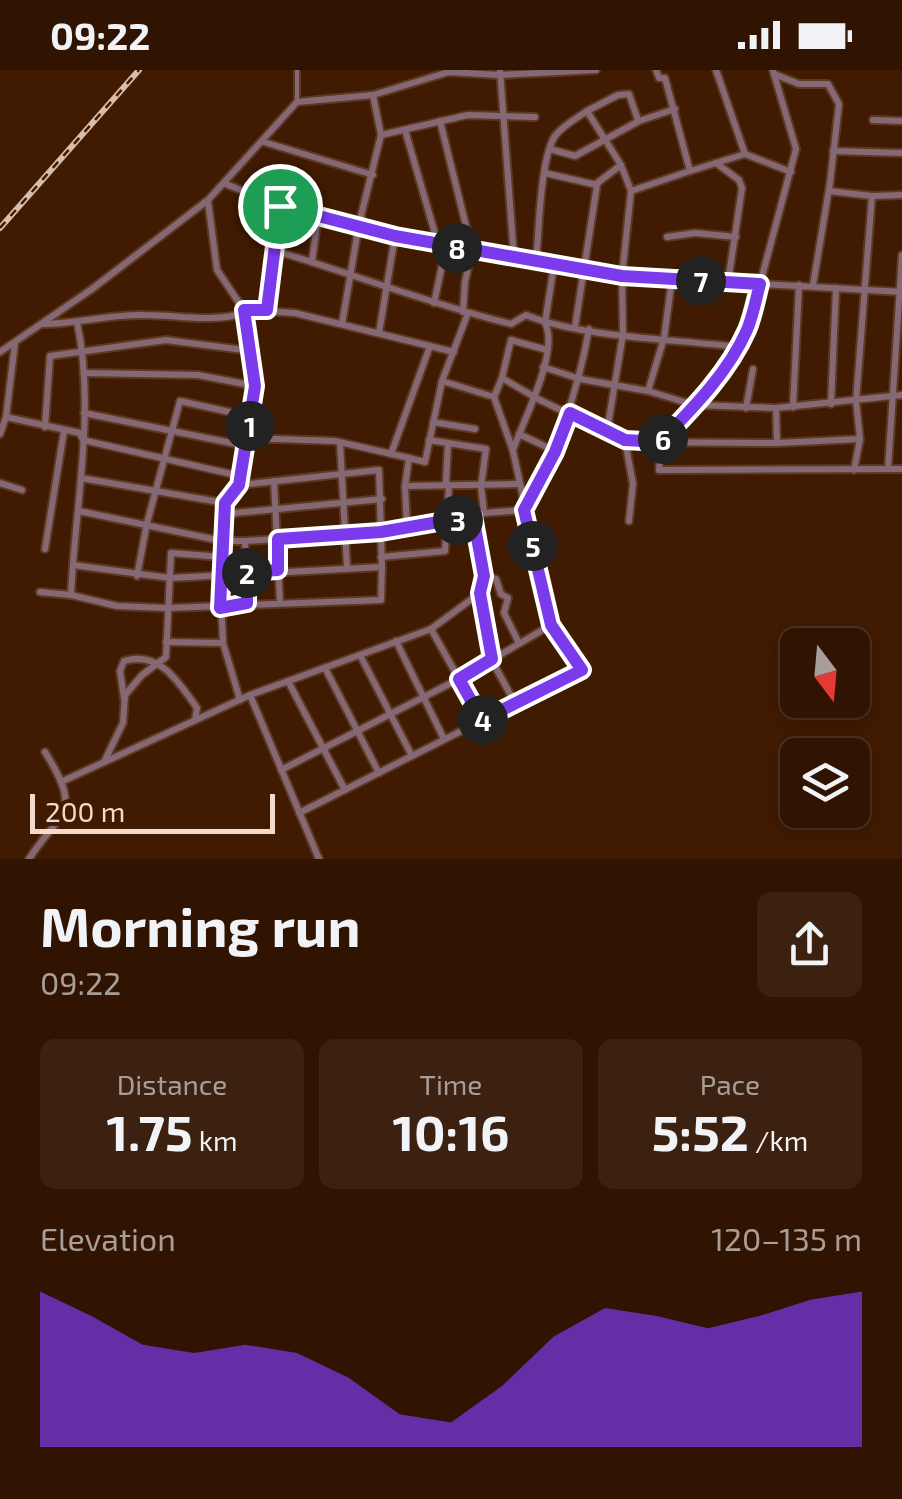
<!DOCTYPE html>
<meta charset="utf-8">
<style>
body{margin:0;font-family:"Exo 2",sans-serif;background:#3c2110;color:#f1f3f6;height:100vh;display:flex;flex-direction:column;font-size:38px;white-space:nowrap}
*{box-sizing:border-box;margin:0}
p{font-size:32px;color:#a89e99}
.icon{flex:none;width:55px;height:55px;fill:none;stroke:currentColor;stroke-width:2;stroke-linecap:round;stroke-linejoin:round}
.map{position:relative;height:789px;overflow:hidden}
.side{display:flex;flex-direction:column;background:#301401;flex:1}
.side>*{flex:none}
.needle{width:65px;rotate:164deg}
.tools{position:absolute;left:780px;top:558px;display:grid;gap:20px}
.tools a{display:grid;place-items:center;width:90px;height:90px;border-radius:15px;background:#301401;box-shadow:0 5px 15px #0003,0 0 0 2px #4b3323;font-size:50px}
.scale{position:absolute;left:30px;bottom:25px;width:245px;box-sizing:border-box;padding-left:10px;border:5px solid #f4dacb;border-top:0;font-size:28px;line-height:35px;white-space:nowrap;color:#f4dacb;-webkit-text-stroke:8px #401a01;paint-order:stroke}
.pin{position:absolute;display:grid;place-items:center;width:85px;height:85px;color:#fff;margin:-42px;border:5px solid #fff;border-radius:50%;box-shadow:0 2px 10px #0007}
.km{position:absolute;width:50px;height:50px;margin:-25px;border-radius:50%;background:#222;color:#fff;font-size:28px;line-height:50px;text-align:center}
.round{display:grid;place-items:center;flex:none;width:105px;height:105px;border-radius:15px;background:#3c2110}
.overview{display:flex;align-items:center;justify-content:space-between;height:170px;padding:0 40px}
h1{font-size:55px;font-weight:700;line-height:75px}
.metrics{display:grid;grid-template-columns:repeat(3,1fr);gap:15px;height:170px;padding:10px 40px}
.metrics div{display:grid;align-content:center;border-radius:15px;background:#3c2110;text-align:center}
.metrics b{font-size:50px;font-weight:700}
.metrics small{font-size:28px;font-weight:400}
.metrics p{font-size:28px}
.chart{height:280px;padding:20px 40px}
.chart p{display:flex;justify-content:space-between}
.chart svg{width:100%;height:180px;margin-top:10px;fill:#7c3aed;opacity:.7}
.status{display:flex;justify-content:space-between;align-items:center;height:70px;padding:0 50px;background:#301401;direction:ltr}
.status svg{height:28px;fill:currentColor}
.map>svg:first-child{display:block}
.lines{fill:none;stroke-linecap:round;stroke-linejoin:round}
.lane-casing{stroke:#5d3921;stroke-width:8}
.street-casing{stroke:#5d3921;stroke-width:10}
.lane{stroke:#866875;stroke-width:4}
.street{stroke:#866875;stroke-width:6}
.rail-casing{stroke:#d8bcac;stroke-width:6}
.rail{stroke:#401a01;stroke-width:2.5;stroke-dasharray:8;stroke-linecap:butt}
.route-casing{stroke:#fff;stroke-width:20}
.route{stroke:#7c3aed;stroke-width:12}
</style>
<div class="status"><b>09:22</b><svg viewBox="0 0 49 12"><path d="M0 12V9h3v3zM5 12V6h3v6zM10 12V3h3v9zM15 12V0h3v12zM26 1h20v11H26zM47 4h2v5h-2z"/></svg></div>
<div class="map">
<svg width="902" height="789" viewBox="0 0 902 789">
<rect width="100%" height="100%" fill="#401a01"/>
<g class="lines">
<g class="lane-casing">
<polyline id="lane" points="297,0 297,32"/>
</g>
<g class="street-casing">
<g id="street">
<polyline points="500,0 514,188"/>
<polyline points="716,0 745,84"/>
<polyline points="773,0 774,4 799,14 828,14 839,34 830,113 813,215"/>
<polyline points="774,4 796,79 748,259 716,309 661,373 659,400 902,399"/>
<polyline points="373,25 381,65"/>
<polyline points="587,41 618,25 629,24 638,50"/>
<polyline points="873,50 902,51"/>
<polyline points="440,51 472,180 465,212 463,242"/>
<polyline points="405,60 443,191 434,233"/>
<polyline points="264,72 373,105"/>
<polyline points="550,79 575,86 639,51 675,39"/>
<polyline points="833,81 902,83"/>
<polyline points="716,93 739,110 742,118 728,212"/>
<polyline points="690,101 745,84 791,102"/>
<polyline points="545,103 597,115 575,257"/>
<polyline points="226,114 280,136 395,166 622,206 902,222"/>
<polyline points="596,114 621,95"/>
<polyline points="631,121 690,101 665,8 659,8 656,0"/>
<polyline points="829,121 872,126 902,125"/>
<polyline points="208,131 217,200 244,240 255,299 252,347 239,415 225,433 220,504 223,573 240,630"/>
<polyline points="667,167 695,163 736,167"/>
<polyline points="273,180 280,136"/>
<polyline points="312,192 318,146"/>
<path d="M536 192C539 162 540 89 555 66 562 56 577 48 587 41L621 95 631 121 622 206 623 264 607 361"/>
<polyline points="244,240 295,243 454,282"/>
<path d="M267 241 273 180C353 204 430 234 511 254L526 245C583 268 675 269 738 277"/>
<path d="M42 254C76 254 110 244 144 245 178 245 211 253 245 243"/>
<polyline points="342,254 359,154 381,65 468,45 535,47"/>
<polyline points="379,263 395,166"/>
<polyline points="0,282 92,219 208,130 297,32 373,25 449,2 499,5 596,0"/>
<polyline points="543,297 580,309 648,321 694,335 776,338 902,325"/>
<polyline points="84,303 198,305 255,316"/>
<polyline points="502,308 511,270 547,280"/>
<polyline points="648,321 664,268 672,209"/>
<polyline points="494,327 502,308 538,329 625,371 636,372 777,373 860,369 856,331 872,126"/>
<polyline points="831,334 836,218"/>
<polyline points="793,337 799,215"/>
<polyline points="746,338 753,299"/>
<polyline points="776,338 777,373"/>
<polyline points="84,343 246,376"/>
<polyline points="6,347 80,363 83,370 240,406"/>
<polyline points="433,352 475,359"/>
<polyline points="45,357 50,286 166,270 252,281"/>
<polyline points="0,364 6,347 15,273"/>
<polyline points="519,364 555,381"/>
<polyline points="248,368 335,371 409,388"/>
<polyline points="429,370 486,379 481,416 484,443"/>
<polyline points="625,371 633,414 629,451"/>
<polyline points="340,373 347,497"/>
<path d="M513 380C523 351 560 281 545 253L554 195"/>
<polyline points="391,384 430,276"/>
<polyline points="888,399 902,185"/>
<polyline points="854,400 860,369"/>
<polyline points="81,408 225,433"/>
<polyline points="274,411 280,532"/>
<polyline points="0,413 22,420"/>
<polyline points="405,416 518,414"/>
<path d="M525 439C557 378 577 327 589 259"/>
<polyline points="79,441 222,471 245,471 381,462 484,443 524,440"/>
<polyline points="225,444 382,429"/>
<polyline points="473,447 484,506 496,509 501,524 508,528 504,543 519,573"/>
<polyline points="407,458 405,416 409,388 425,392 442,311 468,243"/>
<polyline points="245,471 247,533"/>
<polyline points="45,479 64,361"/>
<polyline points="381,487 445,481 449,415 446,412 448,374"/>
<polyline points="73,495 170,508 382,497 379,400 239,415"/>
<polyline points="137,506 147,453 180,331 252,347"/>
<polyline points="40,522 71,525 117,536 167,538 381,530 382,497"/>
<polyline points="480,523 491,589 515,633"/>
<path d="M71 525C75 435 96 341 77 252"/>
<polyline points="431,559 482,650"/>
<polyline points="396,571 444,669"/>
<polyline points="166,572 223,573"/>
<polyline points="360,585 412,686"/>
<polyline points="325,598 379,703"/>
<polyline points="288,611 345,720"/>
<polyline points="250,625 319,789"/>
<path d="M124 628 120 601 124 591C160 580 179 613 197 638L195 650"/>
<polyline points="104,692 123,653 125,625 142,605 166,587 171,483 222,487"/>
<polyline points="281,700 459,609 551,555 513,381 494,327 442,311"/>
<polyline points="63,711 250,625 431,559 480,523 484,506"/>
<polyline points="299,743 582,600 551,555"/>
<path d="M29 789C62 739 83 743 45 682"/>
</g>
</g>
<use href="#lane" class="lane"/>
<use href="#street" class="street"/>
<g class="rail-casing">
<polyline id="rail" points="0,158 139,0"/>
</g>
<use href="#rail" class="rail"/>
</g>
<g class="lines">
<g class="route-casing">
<path id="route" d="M280 136 395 166 622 206 760 214C756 229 753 246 747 260 728 303 692 339 660 372L625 370 570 343 555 382 524 440 551 555 582 600 482 650 459 609 492 589 480 523 484 506 473 446 381 462 278 469V500L247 502V533L220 538 225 433 239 415 255 316 244 240H267Z"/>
</g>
<use href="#route" class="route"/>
</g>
</svg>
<div class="tools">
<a><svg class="needle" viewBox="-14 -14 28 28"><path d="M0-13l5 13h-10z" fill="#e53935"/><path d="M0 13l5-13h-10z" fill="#a89e99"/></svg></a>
<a><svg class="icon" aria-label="layers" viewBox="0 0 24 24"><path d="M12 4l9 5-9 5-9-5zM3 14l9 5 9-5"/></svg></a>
</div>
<div class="scale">200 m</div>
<div class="pin" style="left:280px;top:136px;background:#1e9e55"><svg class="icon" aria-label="arrive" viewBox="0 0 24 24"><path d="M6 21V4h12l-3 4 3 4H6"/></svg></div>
<b class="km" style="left:250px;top:356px">1</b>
<b class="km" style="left:247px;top:503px">2</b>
<b class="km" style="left:458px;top:450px">3</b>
<b class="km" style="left:483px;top:650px">4</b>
<b class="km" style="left:533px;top:476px">5</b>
<b class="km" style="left:663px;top:369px">6</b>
<b class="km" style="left:701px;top:211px">7</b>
<b class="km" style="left:457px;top:178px">8</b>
</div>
<section class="side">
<div class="overview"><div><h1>Morning run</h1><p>09:22</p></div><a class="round"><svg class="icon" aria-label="share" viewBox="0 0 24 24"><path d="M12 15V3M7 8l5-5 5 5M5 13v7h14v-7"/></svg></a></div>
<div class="metrics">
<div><p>Distance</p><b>1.75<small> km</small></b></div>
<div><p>Time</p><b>10:16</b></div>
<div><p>Pace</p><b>5:52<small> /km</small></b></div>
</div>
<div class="chart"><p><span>Elevation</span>120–135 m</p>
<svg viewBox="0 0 160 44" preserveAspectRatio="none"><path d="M0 44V6L10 12L20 19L30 21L40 19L50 21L60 27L70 36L80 38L90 29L100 17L110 10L120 12L130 15L140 12L150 8L160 6V44z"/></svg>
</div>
</section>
